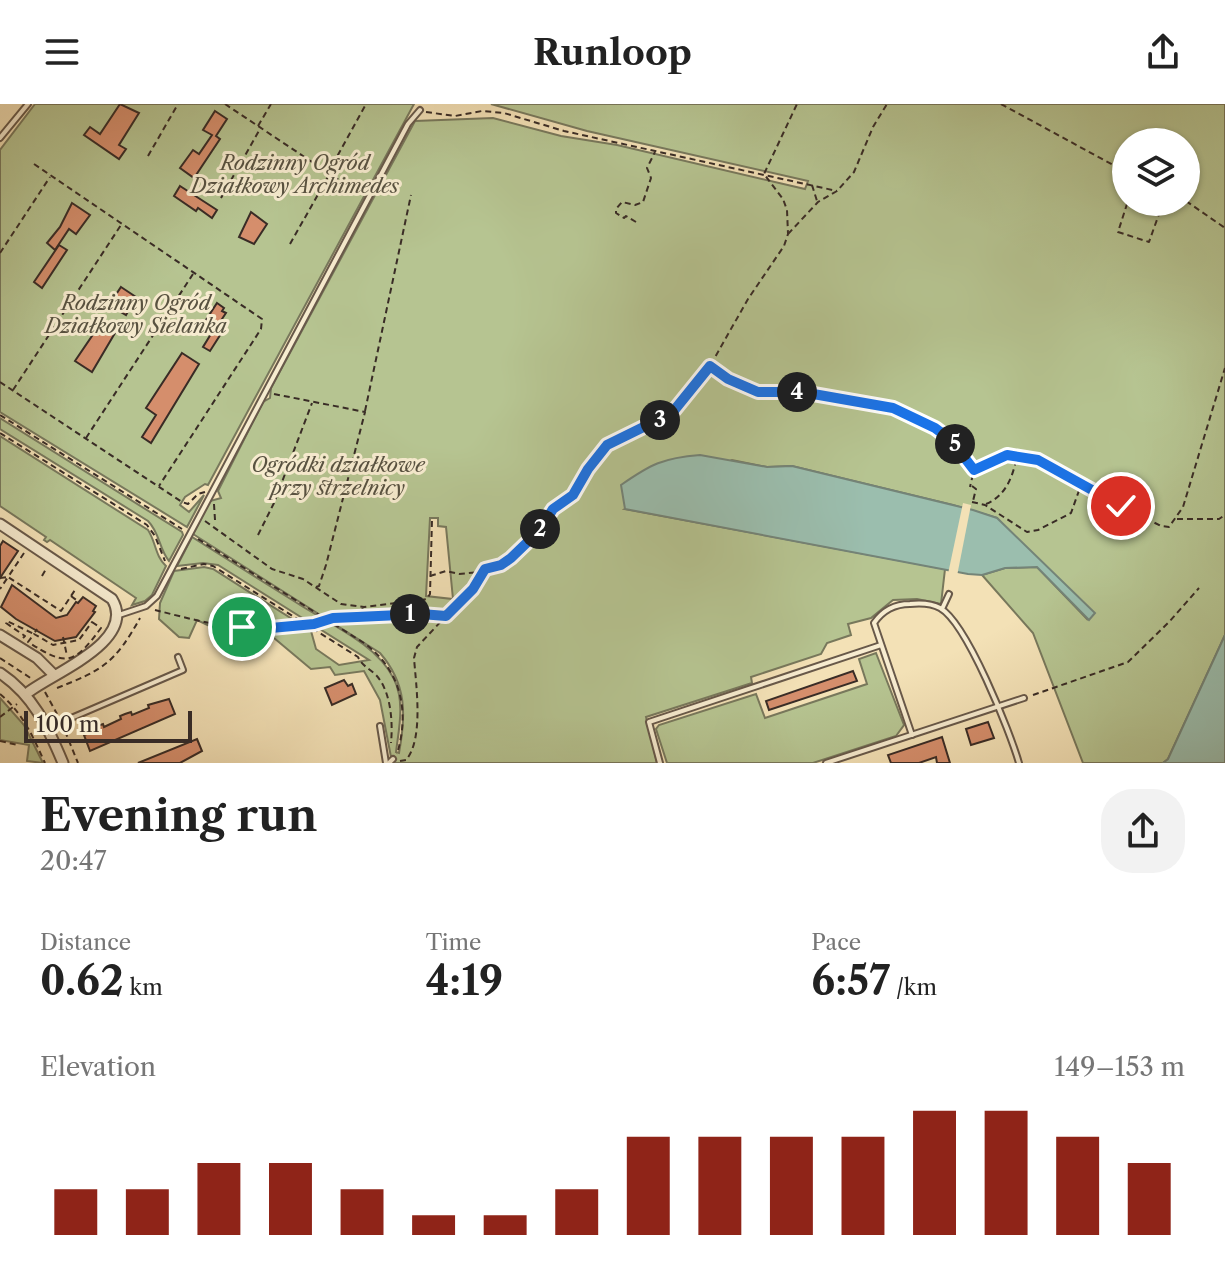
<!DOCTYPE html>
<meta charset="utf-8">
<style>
body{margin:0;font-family:"Libre Caslon Text",serif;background:#f2f2f2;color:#222;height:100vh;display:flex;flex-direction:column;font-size:30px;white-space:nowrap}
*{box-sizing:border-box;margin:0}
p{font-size:26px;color:#767676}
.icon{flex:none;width:44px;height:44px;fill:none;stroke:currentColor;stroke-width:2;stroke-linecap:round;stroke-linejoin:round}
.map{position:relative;height:659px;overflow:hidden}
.details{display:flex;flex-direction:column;background:#fff;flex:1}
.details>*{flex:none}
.fabs{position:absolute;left:1112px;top:24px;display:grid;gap:16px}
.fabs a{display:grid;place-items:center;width:88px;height:88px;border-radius:50%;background:#fff;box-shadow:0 2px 6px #0004;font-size:40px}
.scale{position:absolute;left:24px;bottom:20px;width:168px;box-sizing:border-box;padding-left:8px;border:4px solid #392c26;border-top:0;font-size:22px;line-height:28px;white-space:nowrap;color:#392c26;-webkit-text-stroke:6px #f7ecd0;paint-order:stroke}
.pin{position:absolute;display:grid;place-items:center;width:68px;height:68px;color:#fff;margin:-34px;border:4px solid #fff;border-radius:50%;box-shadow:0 2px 8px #0007}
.km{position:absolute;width:40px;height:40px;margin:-20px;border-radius:50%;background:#222;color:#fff;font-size:22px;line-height:40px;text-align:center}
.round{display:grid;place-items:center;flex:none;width:84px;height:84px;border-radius:32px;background:#f2f2f2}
.overview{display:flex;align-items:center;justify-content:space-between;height:136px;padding:0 40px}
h1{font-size:44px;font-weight:700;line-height:60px}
.figures{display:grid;grid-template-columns:repeat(3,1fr);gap:12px;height:136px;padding:8px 40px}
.figures div{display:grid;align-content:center}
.figures b{font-size:40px;font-weight:700}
.figures small{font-size:22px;font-weight:400}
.figures p{font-size:22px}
.chart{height:224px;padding:16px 40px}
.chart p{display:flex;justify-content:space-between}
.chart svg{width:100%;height:144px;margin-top:8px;stroke:#8f2418;stroke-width:6}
header{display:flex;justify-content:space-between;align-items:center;height:104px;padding:0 40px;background:#fff;font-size:36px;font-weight:700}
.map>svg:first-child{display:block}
.green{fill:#b6c491;stroke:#78785c;stroke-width:2;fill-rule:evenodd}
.water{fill:#9bbeae;stroke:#748478;stroke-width:2}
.pier{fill:#f3e1b6}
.building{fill:#d58e6c;stroke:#392c26;stroke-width:2}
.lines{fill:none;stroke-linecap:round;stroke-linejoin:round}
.service-casing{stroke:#68594a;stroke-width:8}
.minor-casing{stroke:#68594a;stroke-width:13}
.path{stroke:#392c26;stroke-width:2;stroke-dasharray:6 4;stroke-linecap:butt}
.service{stroke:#f7ecd0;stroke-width:4}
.minor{stroke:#f7ecd0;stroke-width:9}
.route-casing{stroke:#fff;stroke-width:16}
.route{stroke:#1a73e8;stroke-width:10}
.labels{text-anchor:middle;stroke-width:6;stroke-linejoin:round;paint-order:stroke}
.park-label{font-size:20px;font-style:italic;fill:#585241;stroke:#f7ecd0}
</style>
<header><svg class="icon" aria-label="menu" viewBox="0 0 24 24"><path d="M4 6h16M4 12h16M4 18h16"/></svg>Runloop<svg class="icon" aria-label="share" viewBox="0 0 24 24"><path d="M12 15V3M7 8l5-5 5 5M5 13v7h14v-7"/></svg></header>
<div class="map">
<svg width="1225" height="659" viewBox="0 0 1225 659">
<rect width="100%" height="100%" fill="#f3e1b6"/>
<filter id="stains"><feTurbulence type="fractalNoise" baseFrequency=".0025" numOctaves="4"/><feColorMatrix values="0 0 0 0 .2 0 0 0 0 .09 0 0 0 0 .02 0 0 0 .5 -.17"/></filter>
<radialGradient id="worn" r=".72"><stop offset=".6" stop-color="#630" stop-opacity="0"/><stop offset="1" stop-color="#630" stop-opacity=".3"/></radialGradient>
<g class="green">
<polygon points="35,0 414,0 208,381 205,380 185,393 180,401 189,408 204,391 187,423 0,308 0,46"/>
<path d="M491 0H1225V531L1168 655 1163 659H1083L1033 529 982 471 1005 464 1037 463 1088 516 997 414 953 401 792 362 767 363 732 356 625 405 945 465 941 500 917 495 893 496 871 514 848 520 851 531 827 539 821 550 751 573 752 579 646 613 657 659H396L391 653 380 596 364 567 335 571 330 563 311 565 268 529 216 525 197 516 189 534 179 533 159 515 160 499 174 467 204 463 213 465 311 527 316 545 339 561 369 556 218 461 203 459 177 462 192 433C227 455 262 477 297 499 329 520 376 539 394 575 405 598 399 624 396 648L399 649C406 611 407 580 380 549L193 430 210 397 221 394 218 387 263 298 270 294 271 284 415 17 493 14 561 32 617 41 805 85 808 77 587 27ZM1126 38H1186V98H1126ZM430 414H438V422L446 423 453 495 426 492Z"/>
<path d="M0 314 182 428 183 431 169 457C159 445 160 429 148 417L0 325Z"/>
<path d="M0 332 148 426C156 438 155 452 166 462L152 491 145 497 132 501 136 494 50 436 47 438 44 436 46 433 0 402Z"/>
<polygon points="876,549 904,621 896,632 813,659 667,659 656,625 659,621 756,590 765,614 867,580 859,555"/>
<polygon points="0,594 24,621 43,659 27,657 29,641 0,636"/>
</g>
<g class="water">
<path d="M700 351 767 363 792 362 973 406 997 414 1095 509 1089 516 1037 463 1005 464 982 471 968 470 625 405 621 381C651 360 663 354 700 351Z"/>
<polygon points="1225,531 1225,659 1163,659 1168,655"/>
</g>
<polygon class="pier" points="963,399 971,401 957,472 948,470"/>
<g class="building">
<polygon points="120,0 139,9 119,41 126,45 119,55 84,31 90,23 100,30"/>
<polygon points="215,7 227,15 216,32 220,35 194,74 180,64 193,46 199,50 212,31 203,26"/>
<polygon points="180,82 217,106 212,114 198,104 196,107 174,92"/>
<polygon points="72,99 90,111 76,130 69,125 55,146 47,139 60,123"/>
<polygon points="251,108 267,120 254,140 239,133"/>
<polygon points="59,141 67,146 42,184 34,178"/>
<polygon points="121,183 136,193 126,211 109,201"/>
<polygon points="217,199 224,204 222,207 226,209 218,221 224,225 210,247 203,243 214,225 204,219"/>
<polygon points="98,217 115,229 92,268 75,257 96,226 94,224"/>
<polygon points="182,249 199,260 151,339 142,333 156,311 146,304"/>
<polygon points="3,437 18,447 0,474 0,442"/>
<polygon points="12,481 56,514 67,511 76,498 78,499 83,493 96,502 93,507 95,508 76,533 55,537 16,515 1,503"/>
<polygon points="853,567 857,577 769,606 766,597"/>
<polygon points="344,576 348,582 352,580 356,590 332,601 325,584"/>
<polygon points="169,595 175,610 90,647 84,631 93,628 92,624 103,620 104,623 121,615 120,612 125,610 131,608 132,611 149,604 148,601"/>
<polygon points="988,618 994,634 971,641 966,625"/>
<polygon points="942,633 950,659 937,659 936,653 919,659 891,659 888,651"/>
<polygon points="197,635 202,647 180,659 138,659"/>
</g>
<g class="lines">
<g class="service-casing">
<g id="service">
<polyline points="0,34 28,0"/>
<polyline points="942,505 949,490"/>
<polyline points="119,511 146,502 157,492 368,95 408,20 420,6"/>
<polyline points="380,622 386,659"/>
<polyline points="48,624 183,566 178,553"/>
<path d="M912 631 874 519C883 506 894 500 910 500 920 499 931 499 940 504 967 519 1010 628 1019 659"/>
<polyline points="389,659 393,655"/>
<polyline points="660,659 649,618 881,541"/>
<polyline points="826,659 1024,594"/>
</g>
</g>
<g class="minor-casing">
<g id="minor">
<path d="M0 420 112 495C138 538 50 570 26 590"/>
<polyline points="0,531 37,554 54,571"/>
<path d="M0 569C33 591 48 623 63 659"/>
</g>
</g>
<g class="path">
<polyline points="225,0 360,90"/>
<polyline points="1001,0 1126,68"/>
<polyline points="426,8 455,12 482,7 504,9 564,27 837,87"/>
<polyline points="258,22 271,0"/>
<polyline points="148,52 178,0"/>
<polyline points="34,60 262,215 261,225 159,382"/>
<polyline points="328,69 366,0"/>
<polyline points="812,81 817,97"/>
<polyline points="221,94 260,25"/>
<polyline points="1186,97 1225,124"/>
<polygon points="1127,100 1159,110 1149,138 1118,128"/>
<polyline points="636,118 626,112 624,114 616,109 616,105 622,98 635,101 643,98 651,74 647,64 655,48"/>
<polyline points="788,130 818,98 837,87 854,68 873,23 887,0"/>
<polyline points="290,140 329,71"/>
<polyline points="0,149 50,73"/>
<polyline points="710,262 728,275 758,288 802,288 893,304 935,324 951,336 974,366 970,383"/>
<polyline points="0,278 182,398 188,400 198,390 205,388"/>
<polyline points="13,286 121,121"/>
<polyline points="274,290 365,308 326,461 319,482 316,483"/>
<polyline points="365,307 411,91"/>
<polyline points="0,311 182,425"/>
<polyline points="0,329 147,421 155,432 165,457"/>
<polyline points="86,334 193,170"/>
<polyline points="974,366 1007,351 1038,356 1121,402 1161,422 1169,423 1183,403 1225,264"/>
<polyline points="972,382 976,385 973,397"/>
<polyline points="972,398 985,401 1027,428 1038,426 1071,409 1081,381"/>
<polyline points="214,400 215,416"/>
<path d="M986 400C1006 392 1013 372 1017 352"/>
<polyline points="1177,415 1219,415 1225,411"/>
<polyline points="205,417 272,465 303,475 341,500 364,503 427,495 430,490 432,416"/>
<polyline points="258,431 274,399 312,299"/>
<path d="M198 435 364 539C401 566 410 607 397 650"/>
<polyline points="24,449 8,473 61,507 75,486"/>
<path d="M181 465 204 460 213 462 358 553C362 562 369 564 376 571 391 587 393 618 391 639"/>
<polyline points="42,472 46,465"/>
<polyline points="430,472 446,467 459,470 481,468 506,458 539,427 553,405 573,391 588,365 607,341 672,309 710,262 748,195 784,142 788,130 787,106 783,95 764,70 797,0"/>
<polyline points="0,474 8,473 0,485"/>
<polyline points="71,492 79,498"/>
<polyline points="363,504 357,513 421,510 446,512 473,485 481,468"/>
<path d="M155 506C191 515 233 527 271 524 300 522 328 515 357 513"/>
<path d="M92 518 101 524C73 562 66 562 28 538L34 530 53 541 79 536Z"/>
<polyline points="63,533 67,552"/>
<polyline points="23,534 25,532 6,519 7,517 34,530 37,525"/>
<polyline points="0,554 32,575"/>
<path d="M57 584C103 566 115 559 140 514"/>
<polyline points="45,588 57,610"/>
<path d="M0 590C23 609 33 633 45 659"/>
<polyline points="1033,591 1128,558 1170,517 1199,484"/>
<polyline points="0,613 17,600"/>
<polyline points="65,627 78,659"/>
<polyline points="0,637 18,641"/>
<path d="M400 657 406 656C424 635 416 581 414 554L417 543 446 512"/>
</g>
<use href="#service" class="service"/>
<use href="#minor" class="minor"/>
</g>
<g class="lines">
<g class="route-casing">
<polyline id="route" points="242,523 271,524 314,520 333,514 357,513 421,510 446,512 473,485 485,465 501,461 511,454 539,427 553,405 573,391 588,365 607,341 672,309 710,262 728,275 758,288 802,288 893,304 935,324 951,336 974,366 1007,351 1038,356 1121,402"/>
</g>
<use href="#route" class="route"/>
</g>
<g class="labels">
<g class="park-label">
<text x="295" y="66">Rodzinny Ogród<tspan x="295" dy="23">Działkowy Archimedes</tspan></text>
<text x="136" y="206">Rodzinny Ogród<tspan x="136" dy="23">Działkowy Sielanka</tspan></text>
<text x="338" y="368">Ogródki działkowe<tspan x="338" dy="23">przy strzelnicy</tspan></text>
</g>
</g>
<rect width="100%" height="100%" filter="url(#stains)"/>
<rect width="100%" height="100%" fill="url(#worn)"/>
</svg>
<div class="fabs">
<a><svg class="icon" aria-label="layers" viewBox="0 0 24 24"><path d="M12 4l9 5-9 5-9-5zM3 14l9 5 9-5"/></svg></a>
</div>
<div class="scale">100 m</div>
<div class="pin" style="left:242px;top:523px;background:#1e9e55"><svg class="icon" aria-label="arrive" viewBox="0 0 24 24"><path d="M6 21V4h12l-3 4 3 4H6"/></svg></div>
<div class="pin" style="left:1121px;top:402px;background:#d93025"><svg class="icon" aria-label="check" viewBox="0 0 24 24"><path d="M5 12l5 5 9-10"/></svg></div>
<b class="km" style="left:410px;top:510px">1</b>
<b class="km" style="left:540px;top:425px">2</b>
<b class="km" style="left:660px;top:316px">3</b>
<b class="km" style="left:797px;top:288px">4</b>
<b class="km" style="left:955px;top:340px">5</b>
</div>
<section class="details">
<div class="overview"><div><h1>Evening run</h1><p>20:47</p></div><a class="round"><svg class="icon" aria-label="share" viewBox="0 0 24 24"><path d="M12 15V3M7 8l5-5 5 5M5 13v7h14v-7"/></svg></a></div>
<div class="figures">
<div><p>Distance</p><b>0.62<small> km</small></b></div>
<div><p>Time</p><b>4:19</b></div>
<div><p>Pace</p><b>6:57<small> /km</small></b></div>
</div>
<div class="chart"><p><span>Elevation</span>149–153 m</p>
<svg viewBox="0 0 160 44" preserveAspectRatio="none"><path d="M5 44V30M15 44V30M25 44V22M35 44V22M45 44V30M55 44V38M65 44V38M75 44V30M85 44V14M95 44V14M105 44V14M115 44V14M125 44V6M135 44V6M145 44V14M155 44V22"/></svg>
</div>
</section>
